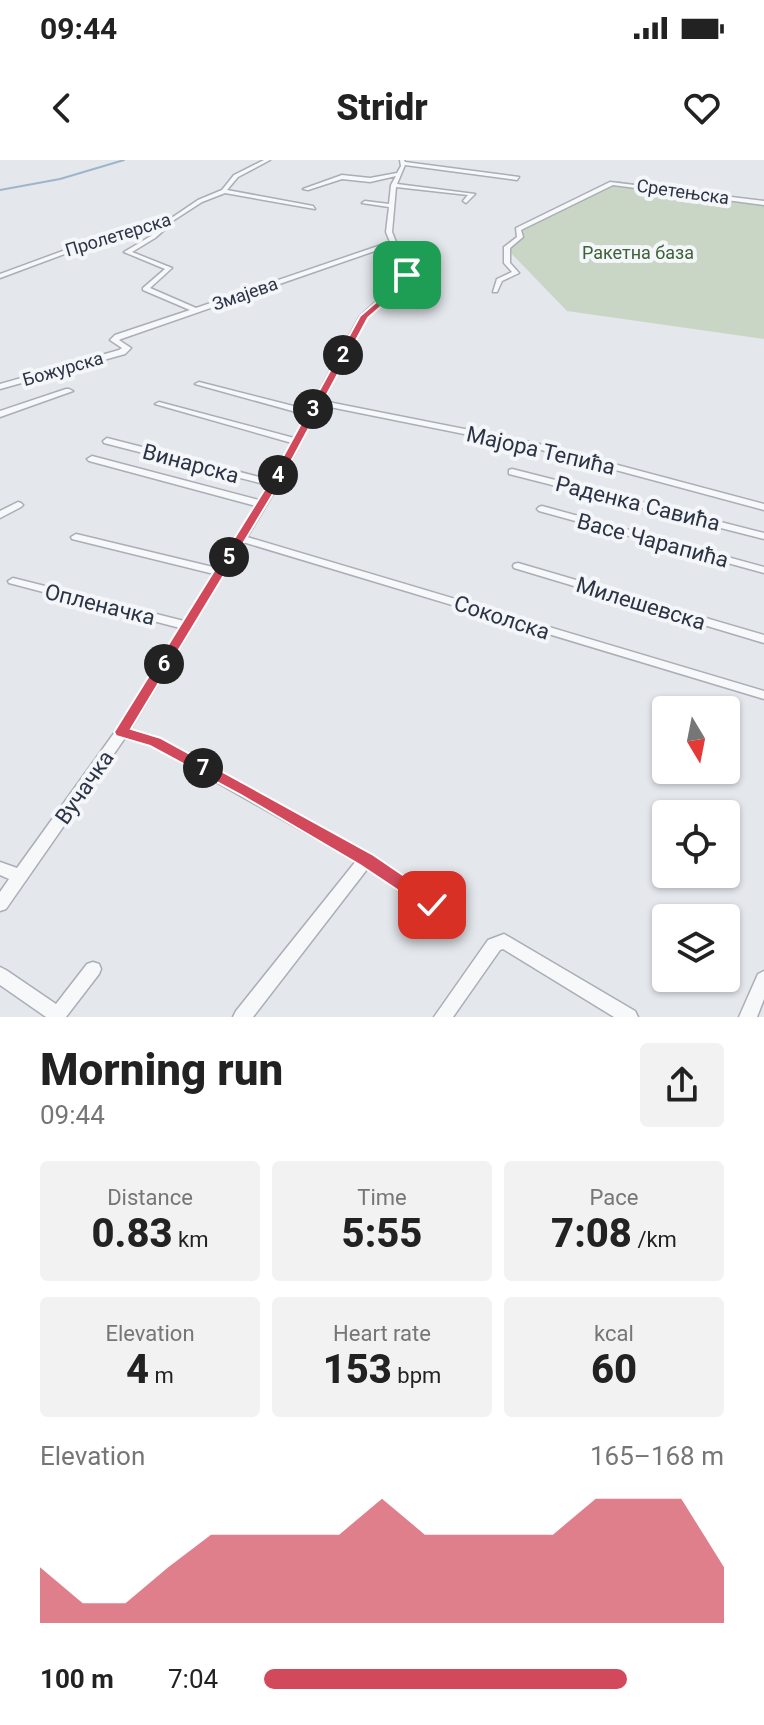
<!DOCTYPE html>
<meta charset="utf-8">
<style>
body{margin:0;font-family:Roboto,sans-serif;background:#f2f2f2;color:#222;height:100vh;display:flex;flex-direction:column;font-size:30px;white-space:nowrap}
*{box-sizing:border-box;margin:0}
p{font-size:26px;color:#767676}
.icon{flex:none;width:44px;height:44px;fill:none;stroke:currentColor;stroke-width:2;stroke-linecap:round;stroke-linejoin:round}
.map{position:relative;height:857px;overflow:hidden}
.sheet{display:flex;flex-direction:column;background:#fff;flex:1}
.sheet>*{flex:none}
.needle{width:52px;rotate:170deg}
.controls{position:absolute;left:652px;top:536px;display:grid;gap:16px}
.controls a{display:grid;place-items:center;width:88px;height:88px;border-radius:8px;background:#fff;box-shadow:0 2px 6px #0004;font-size:40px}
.pin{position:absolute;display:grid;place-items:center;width:68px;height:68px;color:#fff;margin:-34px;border-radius:16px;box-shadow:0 4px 12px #0006}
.km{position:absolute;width:40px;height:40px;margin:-20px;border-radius:50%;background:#222;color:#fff;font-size:22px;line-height:40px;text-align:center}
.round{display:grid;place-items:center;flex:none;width:84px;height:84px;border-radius:8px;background:#f2f2f2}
.overview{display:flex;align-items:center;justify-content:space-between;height:136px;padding:0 40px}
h1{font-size:44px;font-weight:800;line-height:60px}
.stats{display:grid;grid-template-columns:repeat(3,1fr);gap:12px;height:136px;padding:8px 40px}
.stats div{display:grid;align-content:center;border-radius:8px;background:#f2f2f2;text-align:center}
.stats b{font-size:40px;font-weight:800}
.stats small{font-size:22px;font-weight:400}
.stats p{font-size:22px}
.chart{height:224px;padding:16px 40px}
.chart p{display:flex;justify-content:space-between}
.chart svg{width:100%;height:144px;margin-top:8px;fill:#d1495b;opacity:.7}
ul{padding:0 40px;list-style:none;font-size:26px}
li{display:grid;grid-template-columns:128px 96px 1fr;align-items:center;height:60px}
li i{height:20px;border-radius:10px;background:#d1495b}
.status{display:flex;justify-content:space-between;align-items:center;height:56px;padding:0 40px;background:#fff;direction:ltr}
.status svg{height:22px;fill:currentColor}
header{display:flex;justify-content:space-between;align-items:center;height:104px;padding:0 40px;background:#fff;font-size:36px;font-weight:800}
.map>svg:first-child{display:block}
.green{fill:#c9d6c5}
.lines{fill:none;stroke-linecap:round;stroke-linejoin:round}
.stream{stroke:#9fb4cc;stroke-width:2}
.minor-casing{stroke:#a9aeb7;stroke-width:3}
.minor{fill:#f7f8fa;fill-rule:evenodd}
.route{fill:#d1495b;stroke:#fff;stroke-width:2}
.labels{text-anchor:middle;stroke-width:8;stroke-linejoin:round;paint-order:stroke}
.far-street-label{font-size:18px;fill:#2b3445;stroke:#f4f6f9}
.far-park-label{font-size:18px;fill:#3f6138;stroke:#f4f6f9}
.street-label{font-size:22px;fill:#2b3445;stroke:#f4f6f9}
</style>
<div class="status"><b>09:44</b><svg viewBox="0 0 49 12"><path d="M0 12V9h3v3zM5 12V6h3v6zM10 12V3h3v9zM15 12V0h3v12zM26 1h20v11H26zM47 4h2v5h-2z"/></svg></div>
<header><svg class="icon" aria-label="back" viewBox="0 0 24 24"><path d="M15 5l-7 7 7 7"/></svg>Stridr<svg class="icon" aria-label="heart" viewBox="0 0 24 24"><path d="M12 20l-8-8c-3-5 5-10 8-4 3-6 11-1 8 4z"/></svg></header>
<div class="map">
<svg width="764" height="857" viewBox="0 0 764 857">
<rect width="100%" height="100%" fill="#e4e7ec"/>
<polygon class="green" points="618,21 764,44 764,179 567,151 510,92 512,84 523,77 521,70"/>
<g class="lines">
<polyline class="stream" points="0,30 60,19 124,0"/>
<g class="minor-casing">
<g id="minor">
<polygon points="264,0 270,0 238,17 227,30 313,46 315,49 225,33 202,42 171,62 171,64 155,78 132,92 172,108 150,128 196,148 390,82 386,72 389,47 362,43 365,41 389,44 391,25 396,16 370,22 342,19 308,30 303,29 342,15 370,18 397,13 401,6 400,0 404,0 405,2 519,17 517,20 405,5 397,24 475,34 466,43 463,41 468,35 396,27 392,72 396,82 412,98 411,111 405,122 367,157 323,241 535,283 764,344 764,350 534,288 320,245 279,324 247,377 764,531 764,539 243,382 130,570 161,579 371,695 438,740 440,745 438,750 432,752 426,750 368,708 253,857 233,857 236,851 356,701 151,585 125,578 6,749 0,751 0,732 9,719 0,715 0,702 17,708 117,569 180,468 9,423 8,421 13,418 184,461 214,414 72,379 71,377 76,374 217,408 256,346 89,301 87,299 92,296 259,340 268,325 104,283 103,281 107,278 271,320 292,283 155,244 159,242 294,278 307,255 195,224 199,222 309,250 360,156 399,121 405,111 406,98 392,85 121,179 119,180 131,188 125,194 0,229 0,224 119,190 122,188 110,180 115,175 190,150 143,130 143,128 165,109 124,92 151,76 165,63 113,76 0,118 0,114 109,74 170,59 198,40 222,30 234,15"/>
<polygon points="610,22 764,41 764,45 613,25 521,70 523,77 510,88 510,103 519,113 502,121 497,132 493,132 497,119 512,112 504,103 504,87 517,77 516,68"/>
<polygon points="66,229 69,229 73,231 0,257 0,251"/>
<polygon points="512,309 764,373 764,379 509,314 509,310"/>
<polygon points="18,342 21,343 23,345 21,347 0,358 0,351"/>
<polygon points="542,346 764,407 764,413 539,351 537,349 539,347"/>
<polygon points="518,403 764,475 764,483 514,408 513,406 514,404"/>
<polygon points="504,774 635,851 638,857 614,857 503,789 500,790 453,857 434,857 488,780"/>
<polygon points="93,802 99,804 101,809 99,814 66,857 46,857 0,825 0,807 6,810 56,844 87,804"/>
<polygon points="764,811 764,839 757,857 739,857 758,814"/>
</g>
</g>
<use href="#minor" class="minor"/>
</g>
<polygon class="route" points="404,114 411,115 402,128 368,158 279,324 131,569 161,578 372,694 438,739 441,745 438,750 432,753 360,705 241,635 150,586 116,576 114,572 268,324 360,156 396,125"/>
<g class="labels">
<g class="far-street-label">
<text transform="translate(683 32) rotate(8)" y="6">Сретењска</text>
<text transform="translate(118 75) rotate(-17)" y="6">Пролетерска</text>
<text transform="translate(245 134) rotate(-19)" y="6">Змајева</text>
<text transform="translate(63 209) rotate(-16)" y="6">Божурска</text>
</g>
<g class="far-park-label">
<text x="638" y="99">Ракетна база</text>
</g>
<g class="street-label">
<text transform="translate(541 290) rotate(13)" y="8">Мајора Тепића</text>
<text transform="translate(191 303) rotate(15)" y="8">Винарска</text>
<text transform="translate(638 343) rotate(14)" y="8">Раденка Савића</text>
<text transform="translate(653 380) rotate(15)" y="8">Васе Чарапића</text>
<text transform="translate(641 443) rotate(17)" y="8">Милешевска</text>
<text transform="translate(100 444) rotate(14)" y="8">Опленачка</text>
<text transform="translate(502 457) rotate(18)" y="8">Соколска</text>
<text transform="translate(84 627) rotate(-55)" y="8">Вучачка</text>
</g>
</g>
</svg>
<div class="controls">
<a><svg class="needle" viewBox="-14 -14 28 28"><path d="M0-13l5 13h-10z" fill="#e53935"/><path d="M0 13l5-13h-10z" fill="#767676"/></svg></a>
<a><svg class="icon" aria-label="locate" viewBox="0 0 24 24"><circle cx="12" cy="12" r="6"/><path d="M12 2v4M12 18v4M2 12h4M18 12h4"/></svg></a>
<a><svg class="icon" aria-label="layers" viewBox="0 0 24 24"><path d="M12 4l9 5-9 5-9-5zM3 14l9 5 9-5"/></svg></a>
</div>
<div class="pin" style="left:407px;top:115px;background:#1e9e55"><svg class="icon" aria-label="arrive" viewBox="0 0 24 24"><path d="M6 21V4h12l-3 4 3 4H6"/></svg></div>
<div class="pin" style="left:432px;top:745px;background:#d93025"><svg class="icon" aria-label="check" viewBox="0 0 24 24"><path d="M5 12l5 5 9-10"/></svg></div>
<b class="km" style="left:343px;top:195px">2</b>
<b class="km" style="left:313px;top:249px">3</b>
<b class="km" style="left:278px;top:315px">4</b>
<b class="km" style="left:229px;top:397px">5</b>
<b class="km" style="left:164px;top:504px">6</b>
<b class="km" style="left:203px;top:608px">7</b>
</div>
<section class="sheet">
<div class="overview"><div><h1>Morning run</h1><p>09:44</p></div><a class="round"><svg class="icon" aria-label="share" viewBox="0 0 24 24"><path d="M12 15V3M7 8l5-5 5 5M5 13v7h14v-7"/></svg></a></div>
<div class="stats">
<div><p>Distance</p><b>0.83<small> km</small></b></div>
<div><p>Time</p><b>5:55</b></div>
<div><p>Pace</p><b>7:08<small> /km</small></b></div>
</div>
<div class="stats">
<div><p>Elevation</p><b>4<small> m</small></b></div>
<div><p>Heart rate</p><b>153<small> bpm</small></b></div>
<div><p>kcal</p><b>60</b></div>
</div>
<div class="chart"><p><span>Elevation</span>165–168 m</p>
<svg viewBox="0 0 160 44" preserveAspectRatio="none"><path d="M0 44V27L10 38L20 38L30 27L40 17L50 17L60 17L70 17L80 6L90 17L100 17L110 17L120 17L130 6L140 6L150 6L160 27V44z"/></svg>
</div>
<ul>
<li><b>100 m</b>7:04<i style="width:79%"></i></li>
</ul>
</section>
